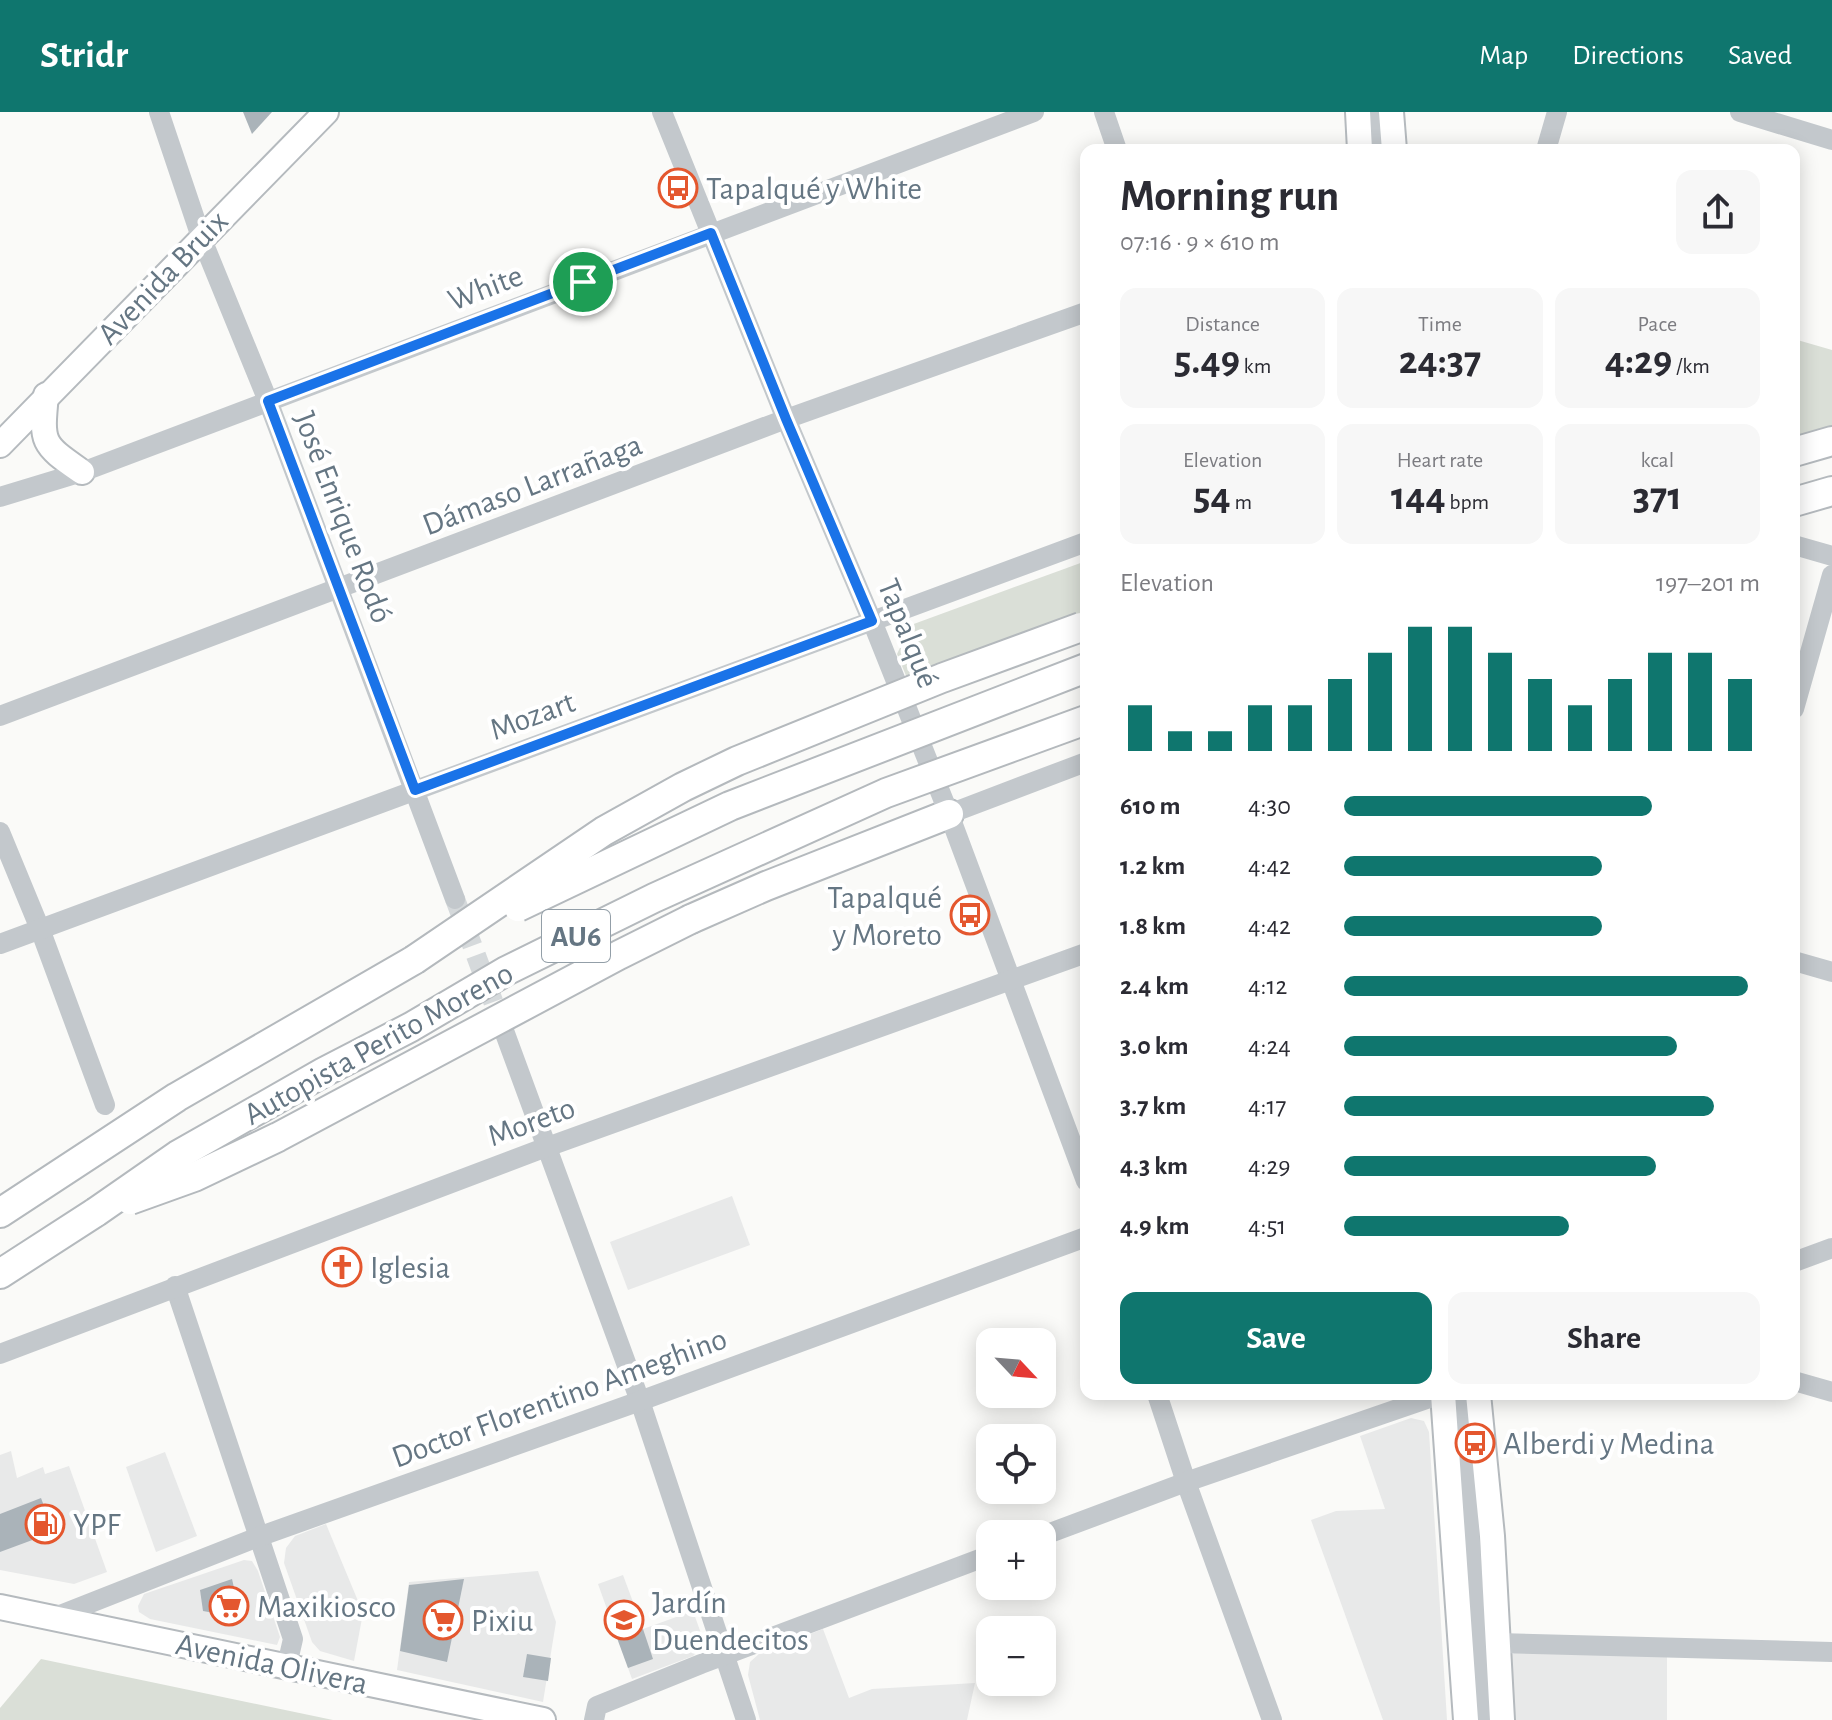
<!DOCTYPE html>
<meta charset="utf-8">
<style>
body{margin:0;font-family:"Alegreya Sans",sans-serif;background:#f7f7f7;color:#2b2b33;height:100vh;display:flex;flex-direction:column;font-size:30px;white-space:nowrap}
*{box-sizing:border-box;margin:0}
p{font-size:26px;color:#7c7c81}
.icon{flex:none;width:44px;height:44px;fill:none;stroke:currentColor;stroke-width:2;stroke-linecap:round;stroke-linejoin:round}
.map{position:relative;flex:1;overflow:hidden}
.panel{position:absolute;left:1080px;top:32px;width:720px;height:1256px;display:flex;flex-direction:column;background:#fff;border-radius:16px;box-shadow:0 4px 20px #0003}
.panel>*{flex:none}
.needle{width:52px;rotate:116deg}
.buttons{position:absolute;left:976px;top:1216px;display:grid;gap:16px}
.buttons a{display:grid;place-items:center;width:80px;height:80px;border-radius:16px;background:#fff;box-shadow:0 4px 20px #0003;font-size:40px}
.pin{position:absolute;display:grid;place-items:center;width:68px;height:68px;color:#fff;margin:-34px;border:4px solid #fff;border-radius:50%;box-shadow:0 2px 8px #0007}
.round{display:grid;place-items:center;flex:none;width:84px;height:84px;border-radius:16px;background:#f7f7f7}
.summary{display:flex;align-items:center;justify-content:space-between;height:136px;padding:0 40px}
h1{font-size:44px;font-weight:700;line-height:60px}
.figures{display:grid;grid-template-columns:repeat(3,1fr);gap:12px;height:136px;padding:8px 40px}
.figures div{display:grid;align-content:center;border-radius:16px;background:#f7f7f7;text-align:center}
.figures b{font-size:40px;font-weight:700}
.figures small{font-size:22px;font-weight:400}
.figures p{font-size:22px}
.chart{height:224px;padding:16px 40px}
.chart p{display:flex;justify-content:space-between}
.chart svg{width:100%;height:144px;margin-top:8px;stroke:#0f766e;stroke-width:6}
.button{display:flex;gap:16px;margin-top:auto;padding:16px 40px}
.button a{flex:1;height:92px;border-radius:16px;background:#0f766e;color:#fff;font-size:32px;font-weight:700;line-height:92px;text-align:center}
.button a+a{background:#f7f7f7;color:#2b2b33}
ul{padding:0 40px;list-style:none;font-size:26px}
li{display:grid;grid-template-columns:128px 96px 1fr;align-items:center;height:60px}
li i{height:20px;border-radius:10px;background:#0f766e}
header{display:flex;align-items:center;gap:48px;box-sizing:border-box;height:112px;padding:0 40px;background:#0f766e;color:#fff}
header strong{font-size:38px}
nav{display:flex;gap:44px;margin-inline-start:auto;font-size:28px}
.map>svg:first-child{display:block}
.built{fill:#e8e9e9}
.green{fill:#dadfd7}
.building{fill:#aab3b9}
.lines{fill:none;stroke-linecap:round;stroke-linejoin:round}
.minor-tunnel{stroke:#d5d9db;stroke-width:20;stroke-dasharray:20 10;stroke-linecap:butt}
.major-casing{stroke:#b5babe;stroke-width:28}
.highway-casing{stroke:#b4b9bd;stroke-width:32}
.minor{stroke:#c3c8cc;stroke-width:20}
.major{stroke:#fff;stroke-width:24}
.highway{stroke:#fff;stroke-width:28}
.highway-bridge-casing{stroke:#b4b9bd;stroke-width:32;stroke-linecap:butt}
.highway-bridge{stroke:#fff;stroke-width:28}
.route-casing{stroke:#fff;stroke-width:16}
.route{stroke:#1a73e8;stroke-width:10}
.labels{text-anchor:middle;stroke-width:8;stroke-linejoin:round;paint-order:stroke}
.shield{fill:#fff;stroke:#939fa8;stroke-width:2}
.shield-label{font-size:30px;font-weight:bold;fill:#657683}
.poi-label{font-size:32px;fill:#657683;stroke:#fff;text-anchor:start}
.street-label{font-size:32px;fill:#657683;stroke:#fff}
</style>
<header>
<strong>Stridr</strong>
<nav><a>Map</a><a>Directions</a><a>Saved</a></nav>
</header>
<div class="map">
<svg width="1832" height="1608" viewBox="0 0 1832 1608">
<rect width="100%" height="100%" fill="#fafaf8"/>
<g class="built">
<polygon points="732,1084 750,1133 628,1178 610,1130"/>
<polygon points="1411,1306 1424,1309 1429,1320 1447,1608 1383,1608 1311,1408 1336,1399 1385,1397 1360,1324"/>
<polygon points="11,1339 17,1366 43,1355 45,1362 69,1354 107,1460 74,1472 0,1458 0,1343"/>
<polygon points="165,1340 197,1424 156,1440 126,1355"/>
<polygon points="326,1412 363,1501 354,1549 320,1539 312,1530 284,1451 286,1436 295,1424"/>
<polygon points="244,1448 252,1449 258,1459 280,1525 277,1533 150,1507 139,1500 138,1494 144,1482"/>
<polygon points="538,1459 556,1510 543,1590 397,1558 409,1470"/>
<polygon points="623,1463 643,1517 693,1499 703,1527 701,1536 693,1544 632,1567 598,1472"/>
<polygon points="823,1517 849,1586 872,1577 975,1571 967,1608 760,1608 748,1563 750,1550 760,1541"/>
<polygon points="1516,1540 1667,1543 1667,1608 1505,1608 1505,1546"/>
</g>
<g class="green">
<polygon points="1794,227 1832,238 1832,333 1794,322"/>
<polygon points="1086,449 1086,501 907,566 897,542 911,513"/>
<polygon points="41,1547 333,1608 0,1608 0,1596"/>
</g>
<g class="building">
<polygon points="243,0 272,0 252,22"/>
<polygon points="41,1386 54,1420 0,1440 0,1402"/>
<polygon points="232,1467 241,1506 203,1499 200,1478"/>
<polygon points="464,1467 447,1550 400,1539 409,1473"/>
<polygon points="643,1517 653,1547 628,1556 617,1526"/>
<polygon points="527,1542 551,1546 548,1569 523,1565"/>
</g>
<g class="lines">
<polyline class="minor-tunnel" points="455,787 503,916"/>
<g class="major-casing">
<g id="major">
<polyline points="1358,0 1360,38"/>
<polyline points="1391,0 1394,38"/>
<path d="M46 283C41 332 42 332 82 360"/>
<polyline points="0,333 326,0"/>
<polyline points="1443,1282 1466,1608"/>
<polyline points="1478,1282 1492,1424 1502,1608"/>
<polyline points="0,1495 543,1608"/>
</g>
</g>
<g class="highway-casing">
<g id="highway">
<polyline points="1794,340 1832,329"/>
<polyline points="1794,390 1832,379"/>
<polyline points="691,807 766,774 949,702"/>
<polyline points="0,1101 177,985 414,848"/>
<polyline points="0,1162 96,1100"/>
</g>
</g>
<g class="minor">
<polyline points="159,0 201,125 268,289 455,787"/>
<polyline points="662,0 786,307 872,509 949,702 1086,1069"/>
<polyline points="1104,0 1117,38"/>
<polyline points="1372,0 1375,38"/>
<polyline points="1740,0 1832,28"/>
<polyline points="1546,38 1557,0"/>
<polyline points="0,385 82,360 1034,0"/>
<polyline points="1794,433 1832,444"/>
<polyline points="1794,597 1832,463"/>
<polyline points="0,604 786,307 1086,200"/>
<polyline points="949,702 1086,650"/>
<polyline points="0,720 40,817 105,993"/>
<polyline points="0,832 1086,430"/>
<polyline points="1794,849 1832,860"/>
<polyline points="503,916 640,1289 746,1608"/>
<polyline points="1794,1150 1832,1136"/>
<polyline points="175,1174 293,1527 287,1553"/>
<polyline points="0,1242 536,1039 1086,841"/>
<polyline points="1794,1269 1832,1280"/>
<polyline points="1157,1282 1186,1370 1272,1608"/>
<polyline points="1460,1282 1482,1608"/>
<polyline points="1042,1424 1186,1370 1441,1282"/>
<polyline points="55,1505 258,1425 640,1289 1086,1125"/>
<polyline points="1497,1531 1832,1540"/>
<polyline points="594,1608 597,1594 701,1552 990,1443"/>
</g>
<use href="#major" class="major"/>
<use href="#highway" class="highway"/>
<g class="highway-bridge-casing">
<g id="highway-bridge">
<polyline points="518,795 730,694 1086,556"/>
<polyline points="414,848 604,719 683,675 737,649 942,566 1081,515"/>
<polyline points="130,1088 194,1065 278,1025 619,843 691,807"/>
<polyline points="96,1100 178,1043 324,960 411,915 506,859 654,786 886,681 1086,608"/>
</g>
</g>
<use href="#highway-bridge" class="highway-bridge"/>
</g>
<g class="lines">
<g class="route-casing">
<polygon id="route" points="711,121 786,307 872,509 415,678 268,289"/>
</g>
<use href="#route" class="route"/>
</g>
<defs>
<g id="bus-ring" transform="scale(2)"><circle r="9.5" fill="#fff" stroke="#e4572e" stroke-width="1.5"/><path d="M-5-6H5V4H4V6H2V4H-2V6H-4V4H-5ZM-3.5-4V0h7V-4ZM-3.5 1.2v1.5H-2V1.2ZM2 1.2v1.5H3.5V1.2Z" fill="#e4572e"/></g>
<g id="church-ring" transform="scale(2)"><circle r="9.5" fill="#fff" stroke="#e4572e" stroke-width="1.5"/><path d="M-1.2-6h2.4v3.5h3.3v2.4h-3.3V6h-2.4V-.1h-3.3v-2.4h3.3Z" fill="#e4572e"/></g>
<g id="fuel-ring" transform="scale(2)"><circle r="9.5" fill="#fff" stroke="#e4572e" stroke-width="1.5"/><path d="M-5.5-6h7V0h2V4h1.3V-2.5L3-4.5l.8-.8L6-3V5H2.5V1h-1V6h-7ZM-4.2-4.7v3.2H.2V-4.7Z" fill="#e4572e"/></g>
<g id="supermarket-ring" transform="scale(2)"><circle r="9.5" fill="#fff" stroke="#e4572e" stroke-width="1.5"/><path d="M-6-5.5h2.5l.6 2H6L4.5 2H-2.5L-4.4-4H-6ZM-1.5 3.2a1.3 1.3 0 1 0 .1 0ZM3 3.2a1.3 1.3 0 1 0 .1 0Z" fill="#e4572e"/></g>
<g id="school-ring" transform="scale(2)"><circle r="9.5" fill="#fff" stroke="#e4572e" stroke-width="1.5"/><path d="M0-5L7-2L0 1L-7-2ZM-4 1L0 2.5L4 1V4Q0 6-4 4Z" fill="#e4572e"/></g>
</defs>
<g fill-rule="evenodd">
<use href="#bus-ring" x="678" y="76"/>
<use href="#bus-ring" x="970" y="803"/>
<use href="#church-ring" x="342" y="1155"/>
<use href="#bus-ring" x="1475" y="1331"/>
<use href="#fuel-ring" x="45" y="1412"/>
<use href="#supermarket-ring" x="229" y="1494"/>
<use href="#supermarket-ring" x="443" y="1508"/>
<use href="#school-ring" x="624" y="1508"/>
</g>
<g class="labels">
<rect class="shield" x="542" y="798" width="68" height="52" rx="6"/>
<g class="shield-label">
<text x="576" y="834">AU6</text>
</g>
<g class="poi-label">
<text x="706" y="87">Tapalqué y White</text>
<text x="942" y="796" text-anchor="end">Tapalqué<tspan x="942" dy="37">y Moreto</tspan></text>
<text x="370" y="1166">Iglesia</text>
<text x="1503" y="1342">Alberdi y Medina</text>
<text x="73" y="1423">YPF</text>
<text x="652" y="1501">Jardín<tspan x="652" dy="37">Duendecitos</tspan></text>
<text x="257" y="1505">Maxikiosco</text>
<text x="471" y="1519">Pixiu</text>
</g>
<g class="street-label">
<text transform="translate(162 165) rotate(-46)" y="11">Avenida Bruix</text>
<text transform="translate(485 175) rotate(-21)" y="11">White</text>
<text transform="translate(532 372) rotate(-21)" y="11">Dámaso Larrañaga</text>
<text transform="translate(344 405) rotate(69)" y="11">José Enrique Rodó</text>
<text transform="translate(909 521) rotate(68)" y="11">Tapalqué</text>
<text transform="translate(532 603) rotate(-20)" y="11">Mozart</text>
<text transform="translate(378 931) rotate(-29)" y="11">Autopista Perito Moreno</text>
<text transform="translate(531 1009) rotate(-20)" y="11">Moreto</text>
<text transform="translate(559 1285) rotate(-20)" y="11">Doctor Florentino Ameghino</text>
<text transform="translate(272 1551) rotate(12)" y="11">Avenida Olivera</text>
</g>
</g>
</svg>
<div class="buttons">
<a><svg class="needle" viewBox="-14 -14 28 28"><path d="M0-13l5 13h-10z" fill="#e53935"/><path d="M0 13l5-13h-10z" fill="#7c7c81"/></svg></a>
<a><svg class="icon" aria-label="locate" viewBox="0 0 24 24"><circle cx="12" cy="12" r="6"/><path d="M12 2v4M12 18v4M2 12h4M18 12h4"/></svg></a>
<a>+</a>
<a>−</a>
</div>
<div class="pin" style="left:583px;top:170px;background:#1e9e55"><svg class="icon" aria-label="arrive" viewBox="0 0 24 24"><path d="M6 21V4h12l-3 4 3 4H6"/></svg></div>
<section class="panel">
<div class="summary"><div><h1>Morning run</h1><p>07:16 · 9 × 610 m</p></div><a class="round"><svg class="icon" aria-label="share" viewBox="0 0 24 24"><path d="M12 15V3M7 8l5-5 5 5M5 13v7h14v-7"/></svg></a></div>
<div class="figures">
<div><p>Distance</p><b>5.49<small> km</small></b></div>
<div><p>Time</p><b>24:37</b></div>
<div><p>Pace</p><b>4:29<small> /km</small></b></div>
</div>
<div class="figures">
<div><p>Elevation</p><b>54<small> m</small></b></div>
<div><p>Heart rate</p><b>144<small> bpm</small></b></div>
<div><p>kcal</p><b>371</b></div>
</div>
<div class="chart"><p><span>Elevation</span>197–201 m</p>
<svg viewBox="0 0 160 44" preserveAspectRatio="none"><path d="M5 44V30M15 44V38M25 44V38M35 44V30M45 44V30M55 44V22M65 44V14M75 44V6M85 44V6M95 44V14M105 44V22M115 44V30M125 44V22M135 44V14M145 44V14M155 44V22"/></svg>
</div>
<ul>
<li><b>610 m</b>4:30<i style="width:74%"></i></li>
<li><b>1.2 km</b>4:42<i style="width:62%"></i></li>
<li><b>1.8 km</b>4:42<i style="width:62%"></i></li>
<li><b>2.4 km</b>4:12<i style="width:97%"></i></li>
<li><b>3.0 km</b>4:24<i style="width:80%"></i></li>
<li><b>3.7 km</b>4:17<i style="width:89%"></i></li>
<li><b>4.3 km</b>4:29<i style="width:75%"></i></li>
<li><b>4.9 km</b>4:51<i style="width:54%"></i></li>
</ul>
<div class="button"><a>Save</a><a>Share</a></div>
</section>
</div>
